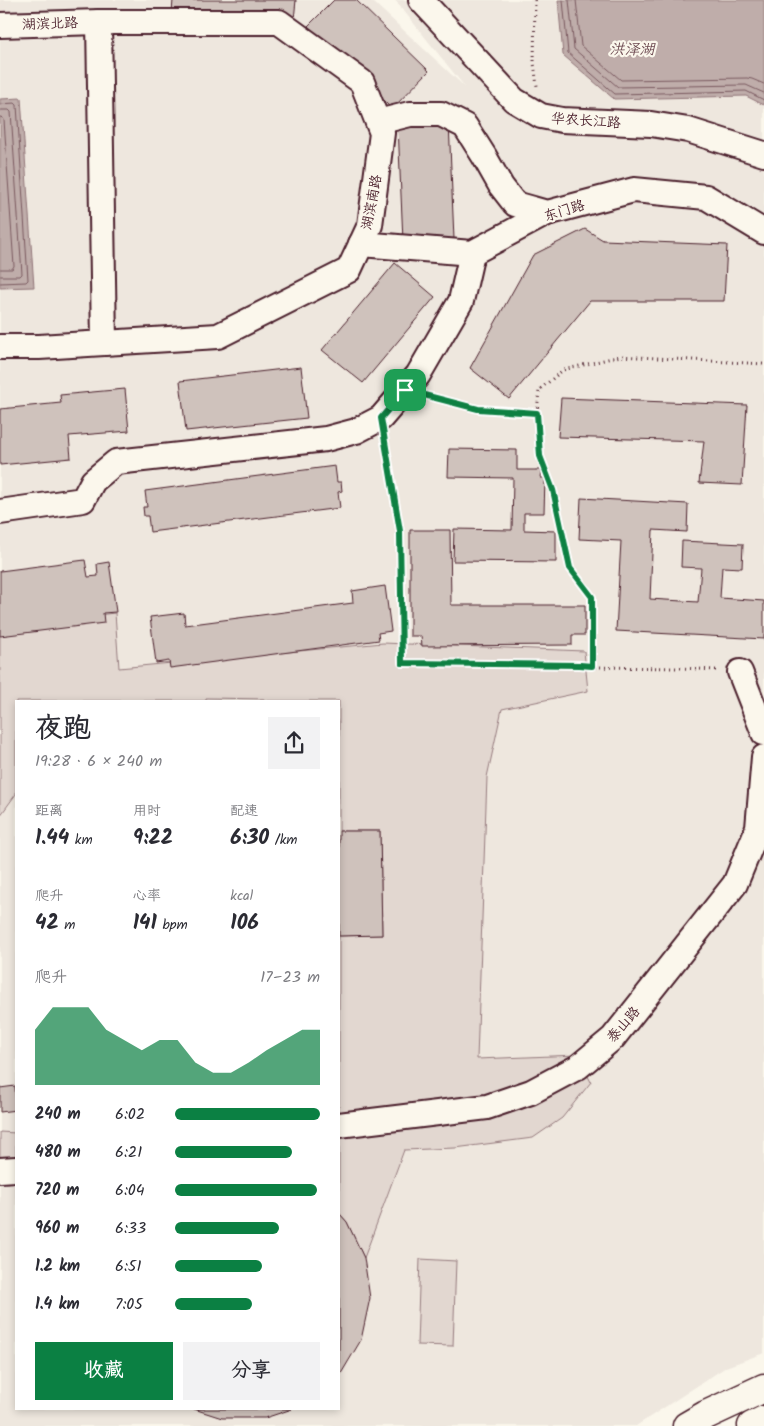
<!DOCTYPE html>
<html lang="zh">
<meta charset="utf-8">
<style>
body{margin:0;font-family:Kalam,"LXGW WenKai TC",sans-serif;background:#f2f2f3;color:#2b2b33;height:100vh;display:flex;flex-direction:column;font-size:19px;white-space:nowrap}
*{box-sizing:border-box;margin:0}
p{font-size:16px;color:#7c7c81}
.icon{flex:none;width:28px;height:28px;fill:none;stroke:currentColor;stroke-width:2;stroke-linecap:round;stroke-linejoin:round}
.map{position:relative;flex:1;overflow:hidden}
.sheet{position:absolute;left:15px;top:700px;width:325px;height:710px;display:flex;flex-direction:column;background:#fff;border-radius:0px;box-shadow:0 2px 8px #0003}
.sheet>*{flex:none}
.pin{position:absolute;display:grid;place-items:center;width:42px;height:42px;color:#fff;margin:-21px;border-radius:10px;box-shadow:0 2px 8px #0006}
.round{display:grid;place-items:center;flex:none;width:52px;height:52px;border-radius:0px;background:#f2f2f3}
.head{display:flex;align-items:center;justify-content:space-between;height:85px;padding:0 20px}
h1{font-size:28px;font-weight:700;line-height:38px}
.figures{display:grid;grid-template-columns:repeat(3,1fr);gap:8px;height:85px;padding:5px 20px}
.figures div{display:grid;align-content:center}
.figures b{font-size:21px;font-weight:700}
.figures small{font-size:14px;font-weight:400}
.figures p{font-size:14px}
.chart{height:140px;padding:10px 20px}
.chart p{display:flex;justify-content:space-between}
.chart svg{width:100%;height:90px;margin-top:5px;fill:#0b8043;opacity:.7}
.primary-button{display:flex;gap:10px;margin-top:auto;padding:10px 20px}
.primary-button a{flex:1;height:58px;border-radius:0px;background:#0b8043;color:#fff;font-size:20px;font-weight:700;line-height:58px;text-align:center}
.primary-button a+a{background:#f2f2f3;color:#2b2b33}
ul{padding:0 20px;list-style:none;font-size:16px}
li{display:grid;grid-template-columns:80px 60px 1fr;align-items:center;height:38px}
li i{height:12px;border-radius:6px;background:#0b8043}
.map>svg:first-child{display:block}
.built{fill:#eee7de;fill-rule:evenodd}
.green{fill:#e2d7d0;stroke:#967b7e}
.water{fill:#bfadaa;stroke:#907477}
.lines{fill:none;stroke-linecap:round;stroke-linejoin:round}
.shore{stroke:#79585e;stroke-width:1}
.building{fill:#cfc2bc;stroke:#4a1f2b}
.minor-casing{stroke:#4a1f2b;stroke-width:28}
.secondary-casing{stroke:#4a1f2b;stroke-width:31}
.path{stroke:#4a1f2b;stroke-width:3;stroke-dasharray:1 4;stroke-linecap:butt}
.minor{stroke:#fbf7ec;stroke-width:24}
.secondary{stroke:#fbf7ec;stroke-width:28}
.route-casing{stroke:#fff;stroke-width:10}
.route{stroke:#0b8043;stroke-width:6}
.labels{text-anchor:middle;stroke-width:4.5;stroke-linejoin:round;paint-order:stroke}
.street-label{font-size:14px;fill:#4a1f2b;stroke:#fbf7ec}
.water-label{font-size:15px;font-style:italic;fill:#6d4a51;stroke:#fbf7ec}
</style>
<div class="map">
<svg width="764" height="1426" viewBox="0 0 764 1426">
<rect width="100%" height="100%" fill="#fbf7ec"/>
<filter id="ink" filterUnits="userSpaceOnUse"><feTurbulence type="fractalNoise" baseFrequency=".02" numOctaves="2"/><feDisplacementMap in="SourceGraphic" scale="10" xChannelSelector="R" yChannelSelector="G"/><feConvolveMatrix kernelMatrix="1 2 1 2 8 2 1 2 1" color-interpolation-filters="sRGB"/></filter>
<g filter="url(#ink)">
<path class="built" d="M0 0H371L465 87 395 0H764V1353L726 1367 636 1426H0ZM16 701H339V1409H16Z"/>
<g class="green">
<polygon points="115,613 119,668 383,643 584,651 588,691 502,709 487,777 477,1059 577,1055 591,1082 562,1118 533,1138 455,1148 404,1150 364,1258 347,1222 339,1213 339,936 382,935 380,831 339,831 339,701 265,701 264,699 206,698 206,701 16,701 16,794 0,816 0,626"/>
<polygon points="0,1132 16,1133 16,1169 0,1170"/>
<polygon points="420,1259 456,1261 453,1346 417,1345"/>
</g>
<g class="water">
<polygon points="558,0 764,0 764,105 746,96 614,99 563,55"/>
<polygon points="21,98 34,287 0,288 0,99"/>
</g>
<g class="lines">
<g class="shore">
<polyline points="563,0 568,53 615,94 746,91 764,100"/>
<polyline points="569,0 574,49 618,87 746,85 764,93"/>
<polyline points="576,0 581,46 621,80 747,78 752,79 764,84"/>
<polyline points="0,104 15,103 17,105 28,280 26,282 0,283"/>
<polyline points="0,110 9,110 11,112 22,274 20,276 0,276"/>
<polyline points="0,117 3,118 4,120 14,266 12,269 0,269"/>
</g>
</g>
<g class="building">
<polygon points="173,0 296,0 294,20 172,12"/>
<polygon points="334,0 356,0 429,71 392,109 308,26"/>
<polygon points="449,122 454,239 403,241 398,125"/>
<polygon points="585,229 603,240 727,245 724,301 590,301 509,399 470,368 533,255"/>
<polygon points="395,263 435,297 363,383 322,350"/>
<polygon points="301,367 307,418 186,431 180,381"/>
<polygon points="125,389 129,431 69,436 71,458 0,465 0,409 61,403 60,395"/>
<polygon points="561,398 747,405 742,485 699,483 704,441 558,437"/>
<polygon points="449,449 517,450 517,470 542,470 541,478 545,478 544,513 524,513 524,530 556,531 556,562 453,561 454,529 512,530 513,478 448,477"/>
<polygon points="335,466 337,482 341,482 342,491 338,492 340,508 150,532 148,516 144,516 143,507 147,507 145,491"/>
<polygon points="581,498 688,504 687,532 653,530 650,599 698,602 701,568 681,567 682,541 743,544 742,568 722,567 720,598 764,601 764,639 616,631 621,541 579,539"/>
<polygon points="410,530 450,530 451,605 585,605 585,635 572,635 572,645 422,646 421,636 410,636"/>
<polygon points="85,560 88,577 98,576 97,564 109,562 116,612 103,613 104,623 0,636 0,571"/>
<polygon points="385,586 391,631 378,633 379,640 170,668 169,661 156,663 150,617 184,613 185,625 353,603 352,591"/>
<polygon points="339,831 380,831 382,935 339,936"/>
<polygon points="15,1086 16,1110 0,1112 0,1088"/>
<polygon points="339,1213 347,1222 364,1258 370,1298 361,1340 339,1377"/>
<polygon points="194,1409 292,1409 265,1418 222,1418"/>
</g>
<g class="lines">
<g class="minor-casing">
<g id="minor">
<polyline points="421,0 514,100 541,116 562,120 651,124 688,130 764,154"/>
<polyline points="99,22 104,343"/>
<polyline points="0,25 99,22 279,22 362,82 382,133 370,225 349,270 218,336 39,347 0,347"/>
<polyline points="378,122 410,114 441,114 465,126 484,156 501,186 515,204 547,213"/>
<polyline points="361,244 472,253 547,213 634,190 706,197 764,232"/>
<polyline points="0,512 83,500 93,481 116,462 326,439 356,431 381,418 418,375 461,301 472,253"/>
<polyline points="740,672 764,733"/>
<polyline points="339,1125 487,1107 531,1092 578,1067 613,1038 735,884 758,828 764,757"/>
<polyline points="0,1170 16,1169"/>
</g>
</g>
<g class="secondary-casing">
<g id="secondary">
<polyline points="687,1426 706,1415 764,1388"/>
<polyline points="752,1426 764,1420"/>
</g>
</g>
<g class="path">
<polyline points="535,0 534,63 537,86"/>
<polyline points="430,396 479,409 537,413"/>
<polyline points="385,443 400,531 402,663 580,665 592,667"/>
<polyline points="716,670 680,668 592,667 592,597 570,568 553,490 540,456 537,413 539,390 563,370 620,356 764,364"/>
</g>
<use href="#minor" class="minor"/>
<use href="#secondary" class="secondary"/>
</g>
</g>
<g class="lines" filter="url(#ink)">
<g class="route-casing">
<polygon id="route" points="405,390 478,409 537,413 540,456 553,490 570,568 592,597 592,666 580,665 402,663 400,531 381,418"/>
</g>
<use href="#route" class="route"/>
</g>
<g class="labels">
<g class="street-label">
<text transform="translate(50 23) rotate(-2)" y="5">湖滨北路</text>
<text transform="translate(586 120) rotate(4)" y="5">华农长江路</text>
<text transform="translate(371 202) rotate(-79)" y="5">湖滨南路</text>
<text transform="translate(564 210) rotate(-17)" y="5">东门路</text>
<text transform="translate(623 1024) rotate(-49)" y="5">泰山路</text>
</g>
<g class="water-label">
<text x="632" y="54">洪泽湖</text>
</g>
</g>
</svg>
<div class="pin" style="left:405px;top:390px;background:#1e9e55"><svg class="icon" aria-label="arrive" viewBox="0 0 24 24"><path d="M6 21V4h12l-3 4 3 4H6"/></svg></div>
<section class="sheet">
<div class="head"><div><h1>夜跑</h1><p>19:28 · 6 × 240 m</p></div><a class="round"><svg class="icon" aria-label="share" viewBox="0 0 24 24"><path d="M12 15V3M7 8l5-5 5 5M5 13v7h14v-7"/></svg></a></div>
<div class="figures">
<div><p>距离</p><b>1.44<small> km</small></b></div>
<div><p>用时</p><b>9:22</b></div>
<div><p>配速</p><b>6:30<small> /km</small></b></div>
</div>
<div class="figures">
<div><p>爬升</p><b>42<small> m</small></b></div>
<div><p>心率</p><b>141<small> bpm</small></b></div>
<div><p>kcal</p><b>106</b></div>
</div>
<div class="chart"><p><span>爬升</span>17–23 m</p>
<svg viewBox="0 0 160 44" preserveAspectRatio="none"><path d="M0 44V17L10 6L20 6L30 6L40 17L50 22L60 27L70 22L80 22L90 33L100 38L110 38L120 33L130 27L140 22L150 17L160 17V44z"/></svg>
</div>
<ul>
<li><b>240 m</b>6:02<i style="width:100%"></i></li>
<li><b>480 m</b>6:21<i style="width:81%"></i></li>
<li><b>720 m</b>6:04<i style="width:98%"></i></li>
<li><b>960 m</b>6:33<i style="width:72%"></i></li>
<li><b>1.2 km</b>6:51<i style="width:60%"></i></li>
<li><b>1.4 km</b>7:05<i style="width:53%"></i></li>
</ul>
<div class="primary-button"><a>收藏</a><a>分享</a></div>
</section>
</div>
